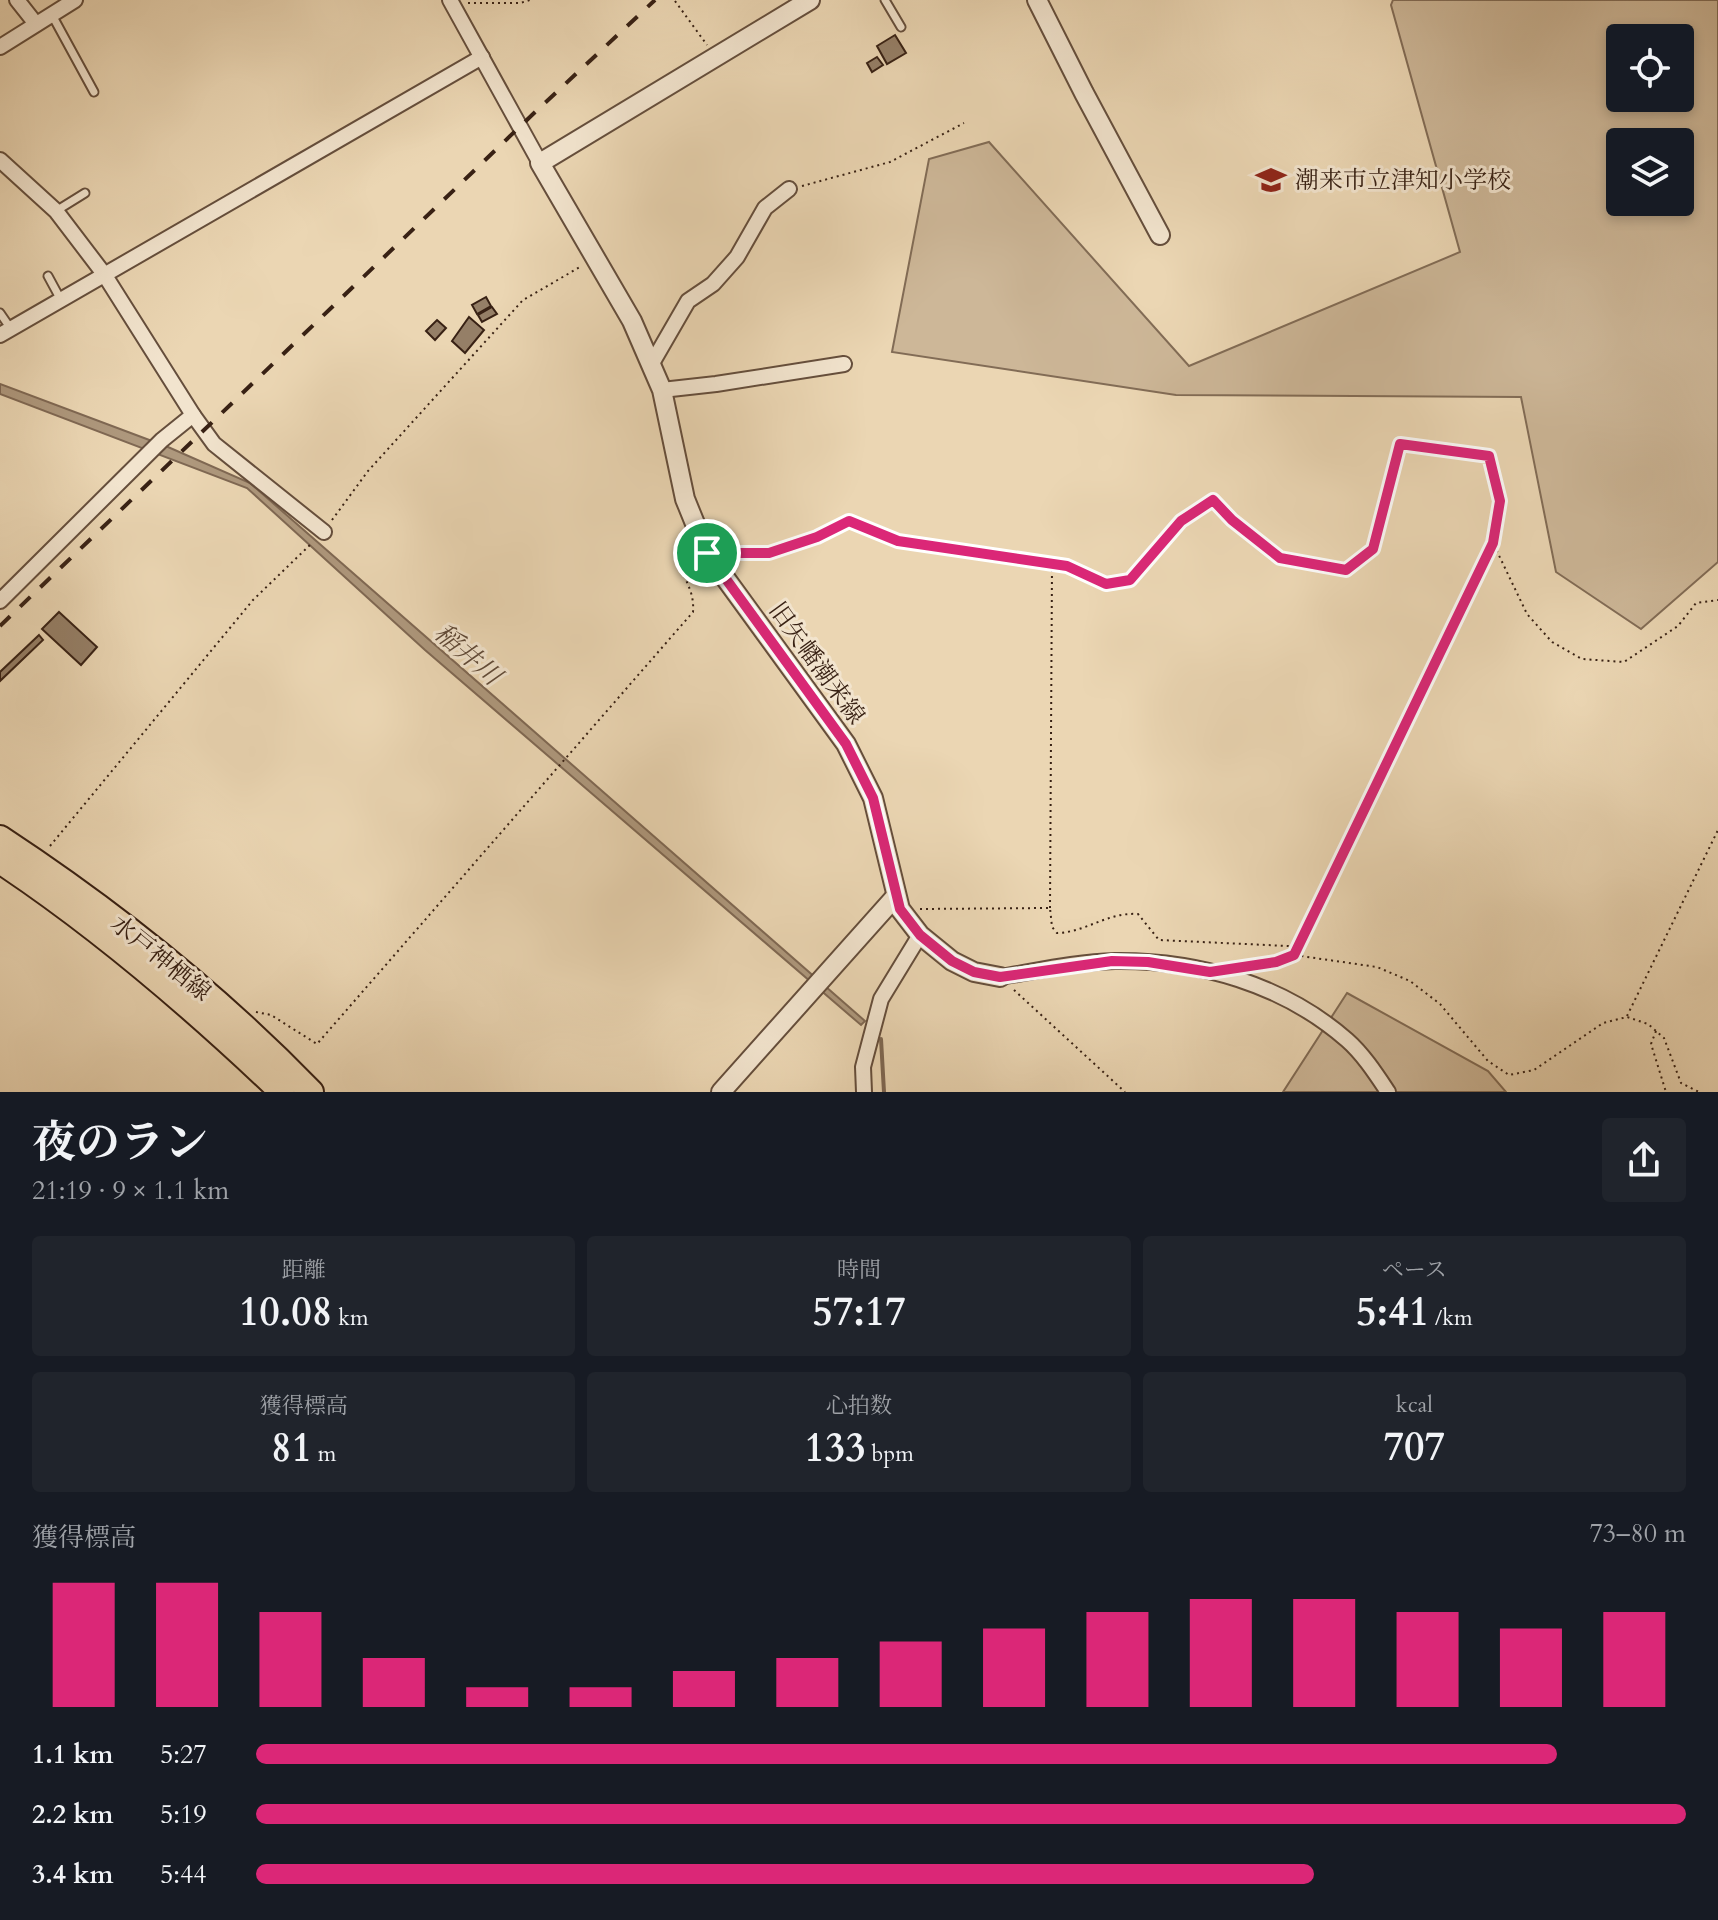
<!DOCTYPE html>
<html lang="ja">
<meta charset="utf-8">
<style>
body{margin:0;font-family:Cardo,"Noto Serif JP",serif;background:#20242c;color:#f1f3f6;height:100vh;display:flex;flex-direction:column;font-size:30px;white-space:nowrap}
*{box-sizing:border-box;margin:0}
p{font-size:26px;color:#9ea1a6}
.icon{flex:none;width:44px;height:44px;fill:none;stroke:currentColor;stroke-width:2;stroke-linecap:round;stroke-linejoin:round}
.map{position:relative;height:1092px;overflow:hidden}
.side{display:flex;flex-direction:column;background:#171b24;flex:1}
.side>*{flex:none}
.tools{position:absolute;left:1606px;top:24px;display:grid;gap:16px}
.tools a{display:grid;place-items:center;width:88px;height:88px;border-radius:8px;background:#171b24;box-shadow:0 4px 12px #0003;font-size:40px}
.pin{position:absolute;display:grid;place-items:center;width:68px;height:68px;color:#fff;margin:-34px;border:4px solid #fff;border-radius:50%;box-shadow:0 2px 8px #0007}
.round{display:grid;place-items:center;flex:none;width:84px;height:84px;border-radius:8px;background:#20242c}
.head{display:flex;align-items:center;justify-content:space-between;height:136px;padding:0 32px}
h1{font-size:44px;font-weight:700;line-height:60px}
.figures{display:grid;grid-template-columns:repeat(3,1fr);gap:12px;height:136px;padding:8px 32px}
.figures div{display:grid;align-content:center;border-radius:8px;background:#20242c;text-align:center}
.figures b{font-size:40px;font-weight:700}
.figures small{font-size:22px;font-weight:400}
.figures p{font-size:22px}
.chart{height:224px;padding:16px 32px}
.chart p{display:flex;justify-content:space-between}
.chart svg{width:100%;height:144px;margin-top:8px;stroke:#db2777;stroke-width:6}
ul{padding:0 32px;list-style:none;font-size:26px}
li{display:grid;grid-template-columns:128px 96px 1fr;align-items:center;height:60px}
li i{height:20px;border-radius:10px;background:#db2777}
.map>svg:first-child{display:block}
.green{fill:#cdb798;stroke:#826c56;stroke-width:2;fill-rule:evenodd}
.water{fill:#ae987d;stroke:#7f6853;stroke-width:2}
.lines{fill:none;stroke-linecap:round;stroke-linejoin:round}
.stream{stroke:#7f6853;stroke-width:4}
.building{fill:#957f67;stroke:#382114;stroke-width:2}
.service-casing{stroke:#654e3c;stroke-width:11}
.minor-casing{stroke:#654e3c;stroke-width:18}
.tertiary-casing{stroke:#654e3c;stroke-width:22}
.primary-casing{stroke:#382114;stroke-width:28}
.path{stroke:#382114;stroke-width:2;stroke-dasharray:2 4;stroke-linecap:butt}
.service{stroke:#f2e4ce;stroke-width:7}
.minor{stroke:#f2e4ce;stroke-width:14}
.tertiary{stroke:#f2e4ce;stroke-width:18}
.primary{stroke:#ebd6b3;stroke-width:24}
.rail{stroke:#382114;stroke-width:4;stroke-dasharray:14 14;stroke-linecap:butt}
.route-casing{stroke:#fff;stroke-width:16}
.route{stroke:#db2777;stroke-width:10}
.labels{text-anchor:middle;stroke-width:6;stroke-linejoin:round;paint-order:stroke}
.poi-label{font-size:24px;fill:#382114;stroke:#f2e4ce;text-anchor:start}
.street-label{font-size:24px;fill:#382114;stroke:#f2e4ce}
.water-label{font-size:26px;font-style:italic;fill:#614b39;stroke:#f2e4ce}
</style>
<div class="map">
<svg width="1718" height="1092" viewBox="0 0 1718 1092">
<rect width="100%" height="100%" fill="#ebd6b3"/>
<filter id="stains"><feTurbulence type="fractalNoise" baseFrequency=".0025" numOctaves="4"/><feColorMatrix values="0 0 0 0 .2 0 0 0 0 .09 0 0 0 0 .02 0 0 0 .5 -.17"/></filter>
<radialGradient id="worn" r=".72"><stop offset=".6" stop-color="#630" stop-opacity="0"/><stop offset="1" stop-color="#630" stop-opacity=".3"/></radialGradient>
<g class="green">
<path d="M1393 0H1718V562L1641 629 1556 572 1521 397 1176 395 892 352 929 159 989 142 1189 366 1460 252 1391 5ZM1620 38H1680V98H1620ZM1620 142H1680V202H1620Z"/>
<polygon points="1347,993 1488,1071 1506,1092 1283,1092"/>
</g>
<polygon class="water" points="0,384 168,447 250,483 865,1021 861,1025 425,650 247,488 0,394"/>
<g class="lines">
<polyline class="stream" points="881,1039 884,1092"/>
</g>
<g class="building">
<polygon points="895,35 906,53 887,64 877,46"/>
<polygon points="877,57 883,65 872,72 867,63"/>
<polygon points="486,297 491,306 477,314 472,305"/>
<polygon points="492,307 497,314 482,322 478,315"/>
<polygon points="469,317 484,330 465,353 452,341"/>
<polygon points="437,320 446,328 435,340 426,331"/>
<polygon points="59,612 97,647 81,665 42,629"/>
<polygon points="39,635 43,640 0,681 0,672"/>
</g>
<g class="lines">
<g class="service-casing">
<g id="service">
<polyline points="885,0 901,27"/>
<polyline points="52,15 94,92"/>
<polyline points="56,211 85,193"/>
<polyline points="48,276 61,300"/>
<polyline points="0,313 11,329"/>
</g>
</g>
<g class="minor-casing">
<g id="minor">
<polyline points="17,0 36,24"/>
<polyline points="450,0 540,163"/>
<polyline points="0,47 75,0"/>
<polyline points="0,160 56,211 104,274 193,415 162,440 0,601"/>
<polyline points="0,335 482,57"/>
<polyline points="651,365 688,301 713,284 737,257 765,208 789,189"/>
<polyline points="662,390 716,384 844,364"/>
<polyline points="193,415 214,444 324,532"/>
<path d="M1000 977C1037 971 1076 962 1115 961 1198 960 1283 984 1347 1040 1363 1054 1376 1074 1388 1092"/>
<polyline points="864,1092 863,1067 881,999 920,935"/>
</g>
</g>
<g class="tertiary-casing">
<g id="tertiary">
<polyline points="810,0 540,163 632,321 662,390 685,499 707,553 846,744 873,798 900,909 920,935 952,961 974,972 1000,977"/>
<polyline points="1037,0 1084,93 1160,235"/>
<polyline points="721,1092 896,896"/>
</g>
</g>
<g class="primary-casing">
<g id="primary">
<path d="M0 838C111 911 218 996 311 1092"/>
<path d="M0 861C101 928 194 1008 282 1092"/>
</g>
</g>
<g class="path">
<polyline points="675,1 707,45"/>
<polyline points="468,3 520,3 530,0"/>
<polyline points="802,186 890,162 964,123"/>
<polyline points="332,520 368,471 523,300 580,267"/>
<polyline points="1494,545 1527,614 1552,642 1582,659 1624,662 1678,626 1696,603 1718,600"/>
<polyline points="726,553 769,553 817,537 849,521 898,541 1067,566 1106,584 1130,580 1181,521 1213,500 1232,520 1280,558 1346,570 1373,549 1400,444 1489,456 1500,501 1493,543 1294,955"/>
<polyline points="50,846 253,600 312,543"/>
<polyline points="1050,908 1052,566"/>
<path d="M920 909 1050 908 1052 927 1057 933C1087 932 1107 912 1138 914L1159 940 1288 946 1296 951"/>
<polyline points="1243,966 1276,962 1294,955 1377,967 1410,981 1440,1004 1488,1061 1509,1075 1534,1070 1603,1023 1627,1017 1648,1024 1664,1038 1681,1083 1699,1092"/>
<polyline points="1014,990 1125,1092"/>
<path d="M256 1012 271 1015 317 1044 693 612C695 586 679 576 677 552L686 546"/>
<polyline points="1627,1016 1718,830"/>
<polyline points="1656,1031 1651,1044 1666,1092"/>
</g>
<use href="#service" class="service"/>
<use href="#minor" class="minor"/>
<use href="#tertiary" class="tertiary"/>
<use href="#primary" class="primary"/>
<polyline class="rail" points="0,626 532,115 655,0"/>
</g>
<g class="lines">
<g class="route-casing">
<polygon id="route" points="1400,444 1489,456 1500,501 1493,543 1294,955 1276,962 1210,972 1148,962 1112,961 1000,977 974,972 952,961 920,935 900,909 873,798 846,744 707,553 769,553 817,537 849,521 898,541 1067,566 1106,584 1130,580 1181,521 1213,500 1232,520 1280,558 1346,570 1373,549"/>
</g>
<use href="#route" class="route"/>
</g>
<defs>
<g id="school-bare" transform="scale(2.4)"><path d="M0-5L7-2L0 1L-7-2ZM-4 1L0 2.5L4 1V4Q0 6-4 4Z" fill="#8f2418" stroke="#f2e4ce" stroke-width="2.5" paint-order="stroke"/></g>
</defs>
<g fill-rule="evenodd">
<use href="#school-bare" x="1271" y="180"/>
</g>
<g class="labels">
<g class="poi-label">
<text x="1295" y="188">潮来市立津知小学校</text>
</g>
<g class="street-label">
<text transform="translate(817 663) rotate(54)" y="8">旧矢幡潮来線</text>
<text transform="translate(161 958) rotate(39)" y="8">水戸神栖線</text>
</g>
<g class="water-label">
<text transform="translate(468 654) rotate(41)" y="9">稲井川</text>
</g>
</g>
<rect width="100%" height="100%" filter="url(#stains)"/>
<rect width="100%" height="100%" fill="url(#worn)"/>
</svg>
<div class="tools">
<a><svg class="icon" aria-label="locate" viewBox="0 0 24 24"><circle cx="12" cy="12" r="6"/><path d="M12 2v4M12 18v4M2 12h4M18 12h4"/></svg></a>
<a><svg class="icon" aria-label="layers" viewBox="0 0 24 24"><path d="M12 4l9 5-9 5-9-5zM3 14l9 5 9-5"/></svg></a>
</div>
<div class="pin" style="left:707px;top:553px;background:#1e9e55"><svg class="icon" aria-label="arrive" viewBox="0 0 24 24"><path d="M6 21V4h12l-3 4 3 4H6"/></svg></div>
</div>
<section class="side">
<div class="head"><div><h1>夜のラン</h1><p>21:19 · 9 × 1.1 km</p></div><a class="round"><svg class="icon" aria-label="share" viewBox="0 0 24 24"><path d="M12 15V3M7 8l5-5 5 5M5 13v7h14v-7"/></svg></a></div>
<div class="figures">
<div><p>距離</p><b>10.08<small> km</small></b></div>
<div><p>時間</p><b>57:17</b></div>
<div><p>ペース</p><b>5:41<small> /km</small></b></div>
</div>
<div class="figures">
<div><p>獲得標高</p><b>81<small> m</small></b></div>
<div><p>心拍数</p><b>133<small> bpm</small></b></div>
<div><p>kcal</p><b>707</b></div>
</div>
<div class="chart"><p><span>獲得標高</span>73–80 m</p>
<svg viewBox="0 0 160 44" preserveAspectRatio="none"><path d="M5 44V6M15 44V6M25 44V15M35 44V29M45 44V38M55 44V38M65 44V33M75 44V29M85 44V24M95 44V20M105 44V15M115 44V11M125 44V11M135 44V15M145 44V20M155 44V15"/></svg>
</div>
<ul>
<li><b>1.1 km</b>5:27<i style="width:91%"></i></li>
<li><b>2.2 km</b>5:19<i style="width:100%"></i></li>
<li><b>3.4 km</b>5:44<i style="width:74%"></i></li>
</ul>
</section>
